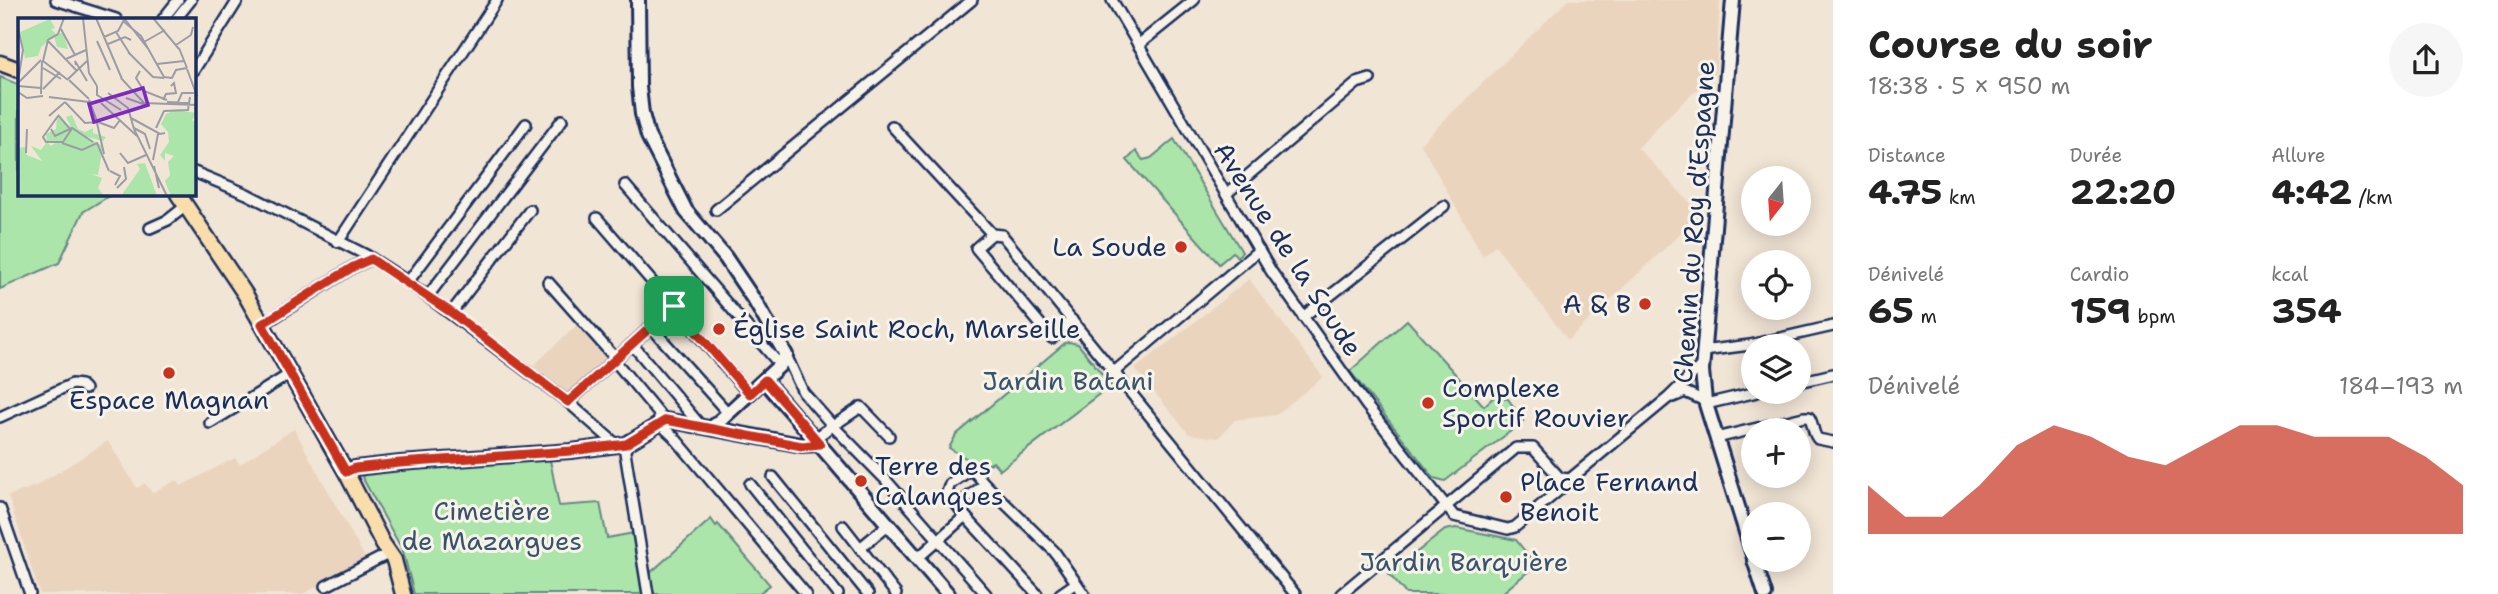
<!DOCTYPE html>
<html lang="fr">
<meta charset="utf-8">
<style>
body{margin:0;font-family:"Shantell Sans",sans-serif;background:#f6f6f6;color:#222;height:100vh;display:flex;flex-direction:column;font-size:26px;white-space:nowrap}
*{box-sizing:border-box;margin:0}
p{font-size:23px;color:#767676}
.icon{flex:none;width:38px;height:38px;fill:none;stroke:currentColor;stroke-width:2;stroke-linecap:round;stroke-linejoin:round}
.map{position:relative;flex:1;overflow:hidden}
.panel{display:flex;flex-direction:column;background:#fff;width:665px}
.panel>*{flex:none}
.needle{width:46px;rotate:197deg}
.buttons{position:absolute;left:1741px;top:166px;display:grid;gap:14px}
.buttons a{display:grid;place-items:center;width:70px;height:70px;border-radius:50%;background:#fff;box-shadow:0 4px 18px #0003;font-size:35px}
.pin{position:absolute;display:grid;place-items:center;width:60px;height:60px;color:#fff;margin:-30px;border-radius:14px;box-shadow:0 4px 10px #0006}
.round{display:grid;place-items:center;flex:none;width:74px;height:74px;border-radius:37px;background:#f6f6f6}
.overview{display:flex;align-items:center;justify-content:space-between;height:119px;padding:0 35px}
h1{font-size:38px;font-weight:700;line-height:52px}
.figures{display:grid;grid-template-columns:repeat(3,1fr);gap:10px;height:119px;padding:7px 35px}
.figures div{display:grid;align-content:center}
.figures b{font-size:35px;font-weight:700}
.figures small{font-size:19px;font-weight:400}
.figures p{font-size:19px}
.chart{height:196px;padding:14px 35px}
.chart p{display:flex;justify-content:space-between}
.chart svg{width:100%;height:126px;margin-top:7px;fill:#c8321e;opacity:.7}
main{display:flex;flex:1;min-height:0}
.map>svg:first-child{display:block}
.built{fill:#ead4be}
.green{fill:#abe5a9;stroke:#638a84;stroke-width:2}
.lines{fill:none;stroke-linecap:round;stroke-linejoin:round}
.street-casing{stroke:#1b2f5e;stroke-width:14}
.secondary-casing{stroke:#1b2f5e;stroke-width:18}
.primary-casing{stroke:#1b2f5e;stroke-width:19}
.street{stroke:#f7f3e8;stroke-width:9}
.secondary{stroke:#f7f3e8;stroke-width:12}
.primary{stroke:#f9ddab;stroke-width:14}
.route-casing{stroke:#fff;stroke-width:14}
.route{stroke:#c8321e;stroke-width:9}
.poi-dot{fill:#c8321e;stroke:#f7f3e8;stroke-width:2.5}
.labels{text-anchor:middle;stroke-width:6;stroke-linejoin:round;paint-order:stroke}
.street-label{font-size:26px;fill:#1b2f5e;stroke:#f7f3e8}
.poi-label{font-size:26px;fill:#1b2f5e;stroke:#f7f3e8;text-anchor:start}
.park-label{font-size:26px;fill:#38536d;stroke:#f7f3e8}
.inset-road{fill:none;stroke:#9b9ca5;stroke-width:2}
.view{fill:#7b2cbf;fill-opacity:0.15;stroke:#7b2cbf;stroke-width:3.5}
.inset-edge{fill:none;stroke:#1b2f5e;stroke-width:3.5}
</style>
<main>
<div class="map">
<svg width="1833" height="594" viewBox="0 0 1833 594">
<rect width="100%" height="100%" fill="#f1e5d5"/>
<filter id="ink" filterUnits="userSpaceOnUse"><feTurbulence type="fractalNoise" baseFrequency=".0143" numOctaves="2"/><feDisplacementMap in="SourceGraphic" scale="14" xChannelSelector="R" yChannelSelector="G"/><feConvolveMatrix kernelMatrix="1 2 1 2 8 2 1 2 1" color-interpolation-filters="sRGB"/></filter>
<g filter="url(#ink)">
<g class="built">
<polygon points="1568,0 1720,0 1716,72 1667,117 1638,148 1701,214 1568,340 1495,245 1483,256 1422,146 1419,145"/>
<polygon points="1249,279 1323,377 1276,415 1235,420 1218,438 1189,434 1135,369"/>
<polygon points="577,325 607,360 570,395 533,366"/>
<polygon points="294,429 366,560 303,594 40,594 8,496 36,486 108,441 137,488 145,483 152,493 177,480 181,486 235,458 240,464"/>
</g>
<g class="green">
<polygon points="0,77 19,85 19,194 112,194 83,212 59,263 0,289"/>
<polygon points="1174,139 1242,252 1237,257 1233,252 1219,264 1127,160 1136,151 1143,160 1151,158"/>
<polygon points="1407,320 1484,406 1497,394 1508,399 1524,421 1445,481 1434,478 1350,371"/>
<polygon points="1069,342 1078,344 1111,385 1000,470 993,462 982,468 949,448 956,435 1065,343"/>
<polygon points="549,455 559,506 600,503 607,538 634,533 642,594 414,594 403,551 362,477 367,471"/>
<polygon points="711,519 716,526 718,524 770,585 758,594 652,594 649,574"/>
<polygon points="1456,528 1516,540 1536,565 1501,594 1406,594 1389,574 1445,530"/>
</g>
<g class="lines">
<g class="street-casing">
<g id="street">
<polyline points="56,0 116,19"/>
<polyline points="1112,0 1271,271 1366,405 1454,516 1508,529 1515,527 1564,486 1566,480"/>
<polyline points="163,19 178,0"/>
<polyline points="176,19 191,0"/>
<polyline points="1138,45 1194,0"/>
<polyline points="194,70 238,0"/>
<polyline points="892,126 992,234 1002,235 1295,594"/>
<polyline points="194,172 247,194 366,255 408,282 568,402 616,444"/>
<polyline points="625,185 780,365"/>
<polyline points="1226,194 1357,83 1370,79"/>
<polyline points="716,210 972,0"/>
<polyline points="597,218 749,394"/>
<polyline points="150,228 168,220 187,205"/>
<polyline points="992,234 976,248 1052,338 1072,320"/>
<polyline points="338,242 497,0"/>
<polyline points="408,282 526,124"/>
<polyline points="548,282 616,359"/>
<polyline points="428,296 562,120"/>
<polyline points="451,313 530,210"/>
<polyline points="1303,317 1444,206"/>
<polyline points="262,325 353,267 371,259"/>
<polyline points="651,327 728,413"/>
<polyline points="632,344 700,425"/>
<polyline points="1703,351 1750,345 1833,326"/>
<polyline points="786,355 803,392 832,425 885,479 986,594"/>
<polyline points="614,360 659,414 659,423 674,437 806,594"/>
<polyline points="1114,372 1259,250"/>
<polyline points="1799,382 1833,374"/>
<polyline points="1673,397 1685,392 1705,401"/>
<polyline points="568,402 674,306"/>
<polyline points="1706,404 1757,392"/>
<polyline points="0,417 72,384 81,385 85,389"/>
<polyline points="210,423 290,374"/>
<polyline points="815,438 861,407 889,436"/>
<path d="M1716 438 1804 417H1809C1814 424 1812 433 1818 439L1833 442"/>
<polyline points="626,444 625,452 648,594"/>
<polyline points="773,477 868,594"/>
<polyline points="750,484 838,594"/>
<polyline points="985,484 1054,551 1084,594"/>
<polyline points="958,505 985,484 972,469 950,484 947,492 965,516 1037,594"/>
<polyline points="0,508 30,594"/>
<polyline points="843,526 896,594"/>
<polyline points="860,548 889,524"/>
<polyline points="918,558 965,516"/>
<polyline points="326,586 384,556"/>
<polyline points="1060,594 1076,583"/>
<polyline points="1341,594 1516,448 1533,448 1560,478 1570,479 1668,398 1703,364"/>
</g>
</g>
<g class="secondary-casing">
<g id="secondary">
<polyline points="638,0 639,87 642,114 648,136 686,211 725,257 756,303 786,355 780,365 712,428"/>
<polyline points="1733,0 1702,371 1705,401 1754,558"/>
<polyline points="764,380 948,594"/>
<polyline points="346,472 355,468 400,463 571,451 626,444 666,420 801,445 820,444"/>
<polyline points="1754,560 1765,594"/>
</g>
</g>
<g class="primary-casing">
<g id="primary">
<polyline points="0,63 19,70"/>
<polyline points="178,194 245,294 346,472 383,544 394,560 403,594"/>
</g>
</g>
<use href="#street" class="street"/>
<use href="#secondary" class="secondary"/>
<use href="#primary" class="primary"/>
</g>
</g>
<g class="lines" filter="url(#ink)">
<g class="route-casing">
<polygon id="route" points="371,259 452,313 568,402 674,306 750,394 765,380 820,444 802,446 666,420 626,444 571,451 400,463 355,468 346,472 262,324 353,267"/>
</g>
<use href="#route" class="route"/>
</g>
<g class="poi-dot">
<circle cx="1181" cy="247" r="7"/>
<circle cx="1645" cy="304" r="7"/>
<circle cx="719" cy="329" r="7"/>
<circle cx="169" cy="373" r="7"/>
<circle cx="1428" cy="403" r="7"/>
<circle cx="861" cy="481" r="7"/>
<circle cx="1506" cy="497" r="7"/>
</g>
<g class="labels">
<g class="street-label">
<text transform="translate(1694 222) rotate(-86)" y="9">Chemin du Roy d'Espagne</text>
<text transform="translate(1288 249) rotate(57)" y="9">Avenue de la Soude</text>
</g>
<g class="poi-label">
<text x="1167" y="256" text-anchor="end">La Soude</text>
<text x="1631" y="313" text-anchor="end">A &amp; B</text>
<text x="733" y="338">Église Saint Roch, Marseille</text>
<text x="1442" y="397">Complexe<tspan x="1442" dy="30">Sportif Rouvier</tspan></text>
<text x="169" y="409" text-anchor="middle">Espace Magnan</text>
<text x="875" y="475">Terre des<tspan x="875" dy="30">Calanques</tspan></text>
<text x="1520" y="491">Place Fernand<tspan x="1520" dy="30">Benoit</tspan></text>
</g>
<g class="park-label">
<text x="1068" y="390">Jardin Batani</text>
<text x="492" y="520">Cimetière<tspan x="492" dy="30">de Mazargues</tspan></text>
<text x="1464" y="571">Jardin Barquière</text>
</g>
</g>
<g transform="translate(18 18)">
<rect width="178" height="178" fill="#f1e5d5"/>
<path d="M32 1 37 10 33 11 39 17 45 14 50 31 39 29 36 18 23 29 20 38 7 40 2 14ZM157 92 179 95 174 102 178 105V178H153L147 163 152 157 150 144 156 138 147 135V143L142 137 151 124 150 114 143 106 148 96ZM54 97 60 111 67 114 75 110V115L88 119 85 123 66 118 85 128 80 157 73 156 84 160 80 170 86 178H0V130L7 129 9 137 24 143 13 128 23 132 29 124 33 128 37 125 29 124 28 116 38 111 39 99 53 109 48 99ZM127 145 139 178H103L122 151 119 146Z" fill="#abe5a9"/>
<path class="inset-road" d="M65 0 71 55 79 68M78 0 104 61M106 0 131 32M135 0 161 31M105 3 123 18 146 59M0 10 5 32 0 64M43 11 57 37M98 14 112 36M86 19 100 13 107 0M30 23 58 52M79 23 92 52M126 24 147 12M90 26 107 19 113 22M158 27 173 17 175 9M161 30 169 50M110 34 135 59 146 60M48 41 68 32M25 43 30 22 40 16 46 0M25 43 50 62M139 46 166 43M58 47 57 43 69 63M25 50 43 61M169 51 179 78M122 53 118 60 126 73 149 82M146 59 154 60 158 52 169 50M103 60 126 85 179 87M50 61 69 43M51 62 71 81M0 65 23 42M0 68 23 70M79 68V77L103 92M25 71 42 54M0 74 9 80 25 78M90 75 110 90 116 111 149 178M23 76 24 43M31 79 71 84M108 80 131 88M145 82 148 76 158 75 156 65 153 68M47 84 67 105 80 104M149 84 172 85M160 84 164 75H176M73 85 71 82 79 103M83 85 119 118M40 97 53 112 45 124M31 98 47 84M40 98 25 119 28 124H45M113 100 142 116 147 115M80 104 96 110 102 102M79 105 86 136M116 110 127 116 132 131M138 110 146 93 170 92 172 79M33 111 37 118 54 110 75 124M44 125 64 132 79 125 91 153M8 135 9 111M102 135 110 145 128 137M135 142 140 116M136 148 141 170M92 153 102 158 97 167M99 170 108 161 106 149"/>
<path class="view" d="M125 70 130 87 76 104 71 86Z"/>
<rect width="178" height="178" class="inset-edge"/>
</g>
</svg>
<div class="buttons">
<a><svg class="needle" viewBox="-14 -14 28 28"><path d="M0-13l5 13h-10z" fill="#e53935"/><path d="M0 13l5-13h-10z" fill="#767676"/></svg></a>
<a><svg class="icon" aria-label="locate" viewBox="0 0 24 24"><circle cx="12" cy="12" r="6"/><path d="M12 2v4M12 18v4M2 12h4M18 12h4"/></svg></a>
<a><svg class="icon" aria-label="layers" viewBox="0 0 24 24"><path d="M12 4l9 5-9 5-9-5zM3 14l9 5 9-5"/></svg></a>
<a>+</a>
<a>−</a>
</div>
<div class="pin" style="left:674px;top:306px;background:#1e9e55"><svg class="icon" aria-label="arrive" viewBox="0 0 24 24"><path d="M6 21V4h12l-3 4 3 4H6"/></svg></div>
</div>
<section class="panel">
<div class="overview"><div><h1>Course du soir</h1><p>18:38 · 5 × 950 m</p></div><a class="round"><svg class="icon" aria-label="share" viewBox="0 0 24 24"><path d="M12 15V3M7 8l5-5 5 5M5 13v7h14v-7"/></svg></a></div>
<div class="figures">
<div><p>Distance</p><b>4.75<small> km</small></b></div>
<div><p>Durée</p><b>22:20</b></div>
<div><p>Allure</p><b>4:42<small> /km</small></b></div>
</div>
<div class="figures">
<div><p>Dénivelé</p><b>65<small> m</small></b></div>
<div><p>Cardio</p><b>159<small> bpm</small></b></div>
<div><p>kcal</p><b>354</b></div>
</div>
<div class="chart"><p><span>Dénivelé</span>184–193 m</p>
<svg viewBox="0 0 160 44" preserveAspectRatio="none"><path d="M0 44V27L10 38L20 38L30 27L40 13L50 6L60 10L70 17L80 20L90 13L100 6L110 6L120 10L130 10L140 10L150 17L160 27V44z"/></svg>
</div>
</section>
</main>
